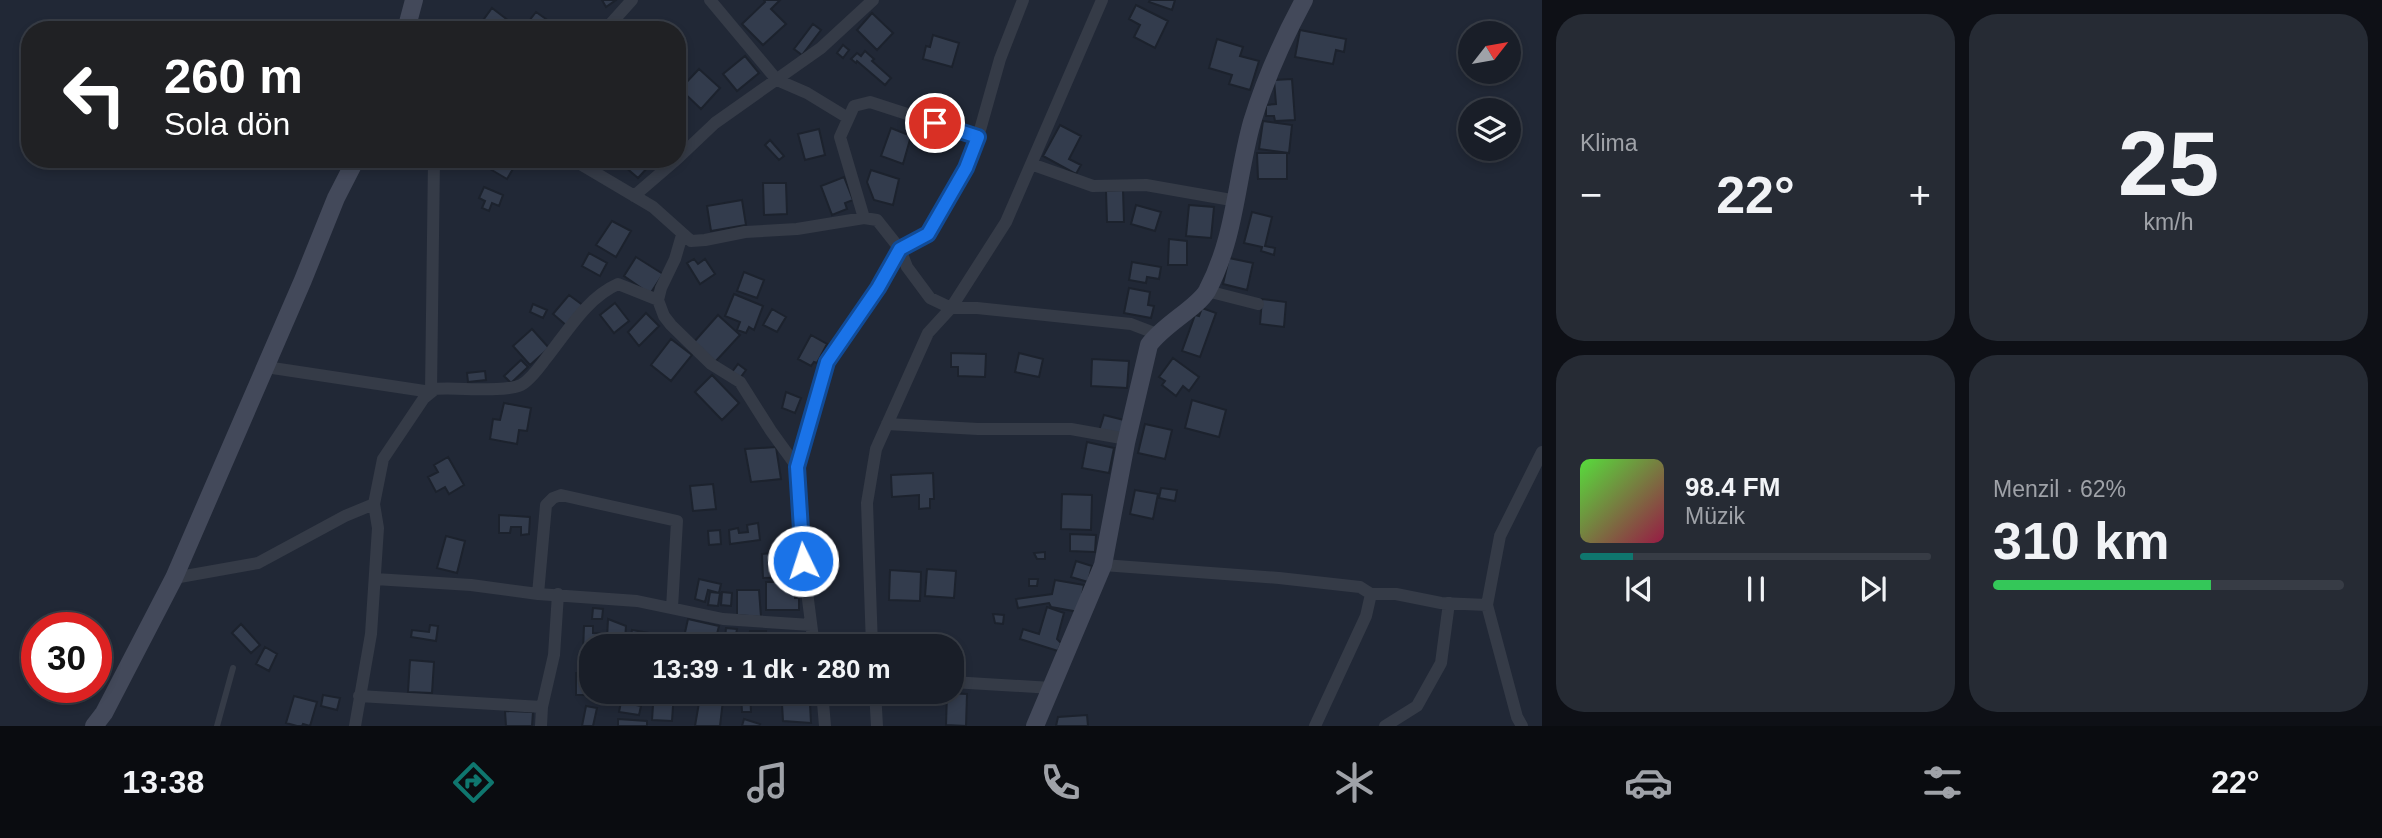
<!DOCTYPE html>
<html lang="tr">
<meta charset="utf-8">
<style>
:root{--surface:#191e28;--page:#262b34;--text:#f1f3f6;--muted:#9fa2a8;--line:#373c45;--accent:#0f766e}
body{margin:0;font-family:Helvetica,sans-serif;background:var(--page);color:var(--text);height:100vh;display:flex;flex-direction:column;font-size:26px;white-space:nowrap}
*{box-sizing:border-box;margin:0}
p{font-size:23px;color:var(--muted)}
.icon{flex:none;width:38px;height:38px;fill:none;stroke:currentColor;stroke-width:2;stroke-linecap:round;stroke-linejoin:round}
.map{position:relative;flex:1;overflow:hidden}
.details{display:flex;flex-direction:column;gap:14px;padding:14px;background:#0e1016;width:840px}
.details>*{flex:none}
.top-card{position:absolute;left:21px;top:21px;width:665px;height:147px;border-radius:28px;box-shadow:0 4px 10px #0003,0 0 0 2px var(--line);background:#202124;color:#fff;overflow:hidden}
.needle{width:46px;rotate:59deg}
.fabs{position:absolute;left:1458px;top:21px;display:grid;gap:14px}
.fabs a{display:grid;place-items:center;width:63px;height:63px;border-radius:50%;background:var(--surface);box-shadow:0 4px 10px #0003,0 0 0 2px var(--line);font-size:35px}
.speed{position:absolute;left:21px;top:612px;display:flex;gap:14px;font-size:35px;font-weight:700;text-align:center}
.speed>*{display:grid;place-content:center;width:91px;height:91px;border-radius:50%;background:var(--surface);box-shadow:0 4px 10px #0003,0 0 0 2px var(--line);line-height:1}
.speed .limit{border:10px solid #d22;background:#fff;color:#111}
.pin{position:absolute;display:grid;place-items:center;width:60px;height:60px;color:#fff;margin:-30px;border:4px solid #fff;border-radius:50%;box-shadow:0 2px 7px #0007}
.me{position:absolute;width:77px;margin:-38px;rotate:356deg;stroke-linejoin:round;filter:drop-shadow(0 0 5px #0008)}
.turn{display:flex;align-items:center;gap:24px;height:147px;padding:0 28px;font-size:32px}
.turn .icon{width:91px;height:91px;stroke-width:2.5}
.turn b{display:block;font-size:49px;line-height:60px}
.big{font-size:52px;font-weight:800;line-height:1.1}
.details .tile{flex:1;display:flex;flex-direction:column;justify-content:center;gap:10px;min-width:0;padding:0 24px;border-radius:28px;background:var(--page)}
.details .dial{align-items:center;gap:0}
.dial b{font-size:91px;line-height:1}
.song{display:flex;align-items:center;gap:21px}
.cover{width:84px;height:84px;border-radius:10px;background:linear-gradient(135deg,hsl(110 70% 55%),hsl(340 70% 35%))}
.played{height:7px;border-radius:4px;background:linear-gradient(90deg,var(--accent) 15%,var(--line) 15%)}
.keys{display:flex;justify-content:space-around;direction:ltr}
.heat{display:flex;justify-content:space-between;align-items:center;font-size:38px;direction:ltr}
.charge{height:10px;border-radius:5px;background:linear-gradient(90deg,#34c759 62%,var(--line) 0)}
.details .tiles{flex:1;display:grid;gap:14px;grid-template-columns:repeat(2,1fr)}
.trip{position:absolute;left:579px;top:634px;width:385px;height:70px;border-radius:28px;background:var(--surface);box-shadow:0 4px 10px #0003,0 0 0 2px var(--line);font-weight:800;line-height:70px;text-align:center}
.menu{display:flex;height:112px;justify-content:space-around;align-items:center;background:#0a0c10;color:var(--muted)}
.menu .icon{width:49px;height:49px}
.menu .current{color:var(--accent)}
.menu b{font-size:32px;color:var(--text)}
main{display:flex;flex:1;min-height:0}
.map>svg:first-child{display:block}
.building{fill:#333c4d;stroke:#1c222d;stroke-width:2}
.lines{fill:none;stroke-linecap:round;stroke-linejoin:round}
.lane{stroke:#353b47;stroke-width:6}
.street{stroke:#353b47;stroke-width:12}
.secondary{stroke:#43495a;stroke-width:18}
.route-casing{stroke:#114b97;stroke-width:18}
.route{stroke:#1a73e8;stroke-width:12}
</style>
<main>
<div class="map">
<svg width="1542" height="726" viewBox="0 0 1542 726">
<rect width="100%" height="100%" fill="#212836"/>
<!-- building -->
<path class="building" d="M602 0H616L606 7Z
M764 0H780L771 9 786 24 763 45 742 24 765 2Z
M1150 0H1175L1172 10 1149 2Z
M1136 5 1168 21 1155 48 1134 37 1140 25 1129 19Z
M492 8 513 24 509 30H476Z
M536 12 553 24 549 30H522Z
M872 13 893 33 877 50 857 30Z
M813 24 821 30 802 55 794 49Z
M1300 30 1346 39 1344 52 1336 50 1333 64 1295 57Z
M933 35 959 43 952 67 923 59 926 46 930 47Z
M1217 39 1243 47 1240 56 1259 61 1250 90 1229 84 1232 75 1209 68Z
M843 45 849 50 843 58 837 53Z
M865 51 874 59 872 61 891 78 885 85 857 61 856 63 851 59 857 53 861 56Z
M745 56 759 73 737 91 723 74Z
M699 69 720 88 701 109 680 89Z
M1292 79 1295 120 1275 121 1274 116H1266V105L1276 104 1274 80Z
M1263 121 1292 125 1289 153 1259 149Z
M677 123 682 128 678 132 685 140 677 146Z
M1060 125 1081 136 1069 159 1081 165 1076 174 1043 156Z
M891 128 911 136 903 164 881 156Z
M819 129 825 155 805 160 798 134Z
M770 140 784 156 779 160 765 145Z
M1257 153H1287V179H1258Z
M489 159H513L517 162 507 179 485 166Z
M616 159H644L650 165 638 178Z
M871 170 899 179 893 205 874 200 867 182Z
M844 177 853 200 845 203 847 209 832 215 821 186Z
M763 183H786L787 214 764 215Z
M484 187 503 195 499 206 492 203 489 211 482 208 485 201 479 198Z
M1123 190 1124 222H1107L1106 191Z
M742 200 746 225 711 231 707 206Z
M1136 205 1161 212 1155 231 1131 224Z
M1189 205 1214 207 1211 238 1186 236Z
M1252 212 1272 217 1265 246 1275 248 1274 255 1261 251 1262 247 1244 243Z
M612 221 631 231 616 257 596 245Z
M1169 239 1187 241V265H1168Z
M589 253 607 263 600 276 582 266Z
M636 257 663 274 650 294 624 276Z
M1229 258 1253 263 1247 290 1223 284Z
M694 259 698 264 705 259 715 274 700 284 687 263Z
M1132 262 1161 267 1159 279 1147 277 1146 283 1129 280Z
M744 272 764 280 757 298 737 291Z
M1129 288 1150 292 1148 305 1154 306 1151 318 1124 313Z
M734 294 763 306 754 330 749 327 746 333 737 330 740 322 725 316Z
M569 295 584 306 567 326 553 314Z
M1262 299 1286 302 1284 327 1260 324Z
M615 303 629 321 614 333 600 315Z
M533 304 547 310 543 318 530 312Z
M1202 308 1216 313 1200 357 1182 351 1195 315 1199 316Z
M772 309 786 317 777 332 763 325Z
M646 313 659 326 639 346 628 332Z
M718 315 740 335 715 362 694 342Z
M532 329 549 348 530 365 513 346Z
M811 335 827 344 817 363 814 362 811 366 798 359Z
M671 339 692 355 671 381 651 365Z
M951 353 986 354 985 377 958 376V367H951Z
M1019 353 1043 359 1039 377 1015 372Z
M1173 358 1199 377 1189 391 1183 386 1176 396 1162 385 1165 381 1159 377Z
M1092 359 1129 361 1127 388 1091 386Z
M521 360 528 367 511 383 504 376Z
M738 364 746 370 740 378 732 372Z
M485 371 486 380 468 382 467 373Z
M712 375 739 403 722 420 695 392Z
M786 392 801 398 795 413 782 408Z
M1192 400 1226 410 1219 437 1185 428Z
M504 403 531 408 527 431 519 430 517 444 490 439 493 419 500 420Z
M1104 415 1124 420 1120 436 1099 431Z
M1145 424 1172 430 1165 459 1138 453Z
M1087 442 1114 448 1109 473 1082 468Z
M776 447 781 479 751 482 745 449Z
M448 457 464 485 449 494 445 487 436 492 428 477 438 472 434 465Z
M933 473 934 499H930V508L919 509V495L892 497 891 475Z
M713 484 716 509 693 511 690 486Z
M1161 488 1177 490 1175 501 1159 498Z
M1135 490 1158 494 1153 519 1130 514Z
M1062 494 1092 495 1091 530 1061 529Z
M499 515 530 517 529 534 521 535V527H511L510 533H499Z
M758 523 760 540 730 544 729 530 738 528 739 533 748 532 747 525Z
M720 530 721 544 709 545 708 531Z
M1070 534 1096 535 1095 552 1070 551Z
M446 536 465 541 457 573 437 568Z
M789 551V566L795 567 796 577 763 578 762 554Z
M1045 552V559H1037L1034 553Z
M1076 561 1092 566 1088 582 1071 577Z
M927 569 956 571 954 598 925 596Z
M890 570 921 572 920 601 889 600Z
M699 579 721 584 719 593 708 590 705 602 695 599Z
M1029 579H1038L1037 586H1029Z
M1055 580 1084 585 1079 612 1051 607 1049 603 1018 608 1016 599 1052 594Z
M766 582H799V592H795V598H799V610H766Z
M737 590H759L761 617 737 615Z
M710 592 720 593 718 606 708 605Z
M722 592 732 593 731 606 721 605Z
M1047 607 1064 613 1057 639 1061 643 1058 651 1020 639 1023 629 1039 634Z
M593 608 603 609 602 619H592Z
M993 614 1004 615 1003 624 995 623Z
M608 619 626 626 625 640 607 639Z
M688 619 719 626 714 646H682Z
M241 624 260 645 251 653 232 633Z
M430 625 438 626 436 641 411 637 412 630 429 632Z
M584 626H593V633L607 634V646H592V652L583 651Z
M726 628 737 629 735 640 725 639Z
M632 630 661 635 659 646H629Z
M750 631H766L765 646H749Z
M265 647 277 654 269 671 256 664Z
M410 660 434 662 432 693 408 692Z
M576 673H592V691H604V695H576Z
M654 691H674L672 721 652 720Z
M781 691H815L816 701 781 703Z
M750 692 751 712H742L741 693Z
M947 693 967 694 966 726 946 725Z
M323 695 340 698 337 710 321 706Z
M294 696 317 702 310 726 303 724 302 726H297L286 723Z
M700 697 723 700 720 726H695Z
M621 702 641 706 639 715 619 712Z
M782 704H810L811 723 783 721Z
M586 706 597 708 593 726H582Z
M505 711 533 712 532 726H506Z
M1087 715 1088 726H1056L1058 717Z
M618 719 647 721V726H618Z
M744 719 760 724 759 726H742Z"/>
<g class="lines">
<!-- lane -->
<path class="lane" d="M217 726 233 668"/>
<!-- street -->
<path class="street" d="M710 0 777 80 807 93 848 118
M605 30 632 0
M572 159 653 207 691 241 705 240 745 232 797 229 864 218 877 220 900 249 907 267 930 298 951 308H977L1131 324 1157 334
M677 159 715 123 821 48 873 0
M1031 164 1093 186 1146 185 1237 201
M634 196 677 159
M864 218 840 137 854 106 870 102 978 137
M682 235 675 259 661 288 658 300 664 316 671 325 711 364 740 382 771 431 797 467
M1207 291 1258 304
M266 367 431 392 434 159
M887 424 978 429H1071L1127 439
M1103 565 1279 578 1360 587 1371 594 1366 616 1315 726
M174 578 258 563 345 516 374 504
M375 579 471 585 538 594 637 601 723 619 811 625
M538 594 546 505 553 498 561 495 677 521 672 608
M1371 594H1396L1441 603 1487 605
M814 646 803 561 797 467 827 362 879 288 900 249 928 234 966 168 978 137 1000 59 1023 0
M872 646 867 503 876 449 928 333 951 308 1006 222 1102 0
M952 682 1052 688
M822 691 825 726
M875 691 877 726
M359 696 542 707
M355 726 371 634 378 528 374 504 383 459 424 398 435 389C457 387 503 393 521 385 530 380 538 369 544 361 566 334 586 298 618 284L658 300
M541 726 542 707 554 655 558 594
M1385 726 1417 706 1441 663 1449 603
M1522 726 1517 717 1487 605 1500 536 1542 452"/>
<!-- secondary -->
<path class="secondary" d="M406 30 414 0
M94 726 104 713 174 578 303 280 336 198 356 159
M1035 726 1103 565 1126 443 1149 345C1163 325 1197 308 1207 291 1236 236 1236 179 1252 122 1265 79 1283 39 1304 0"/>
</g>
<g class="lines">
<!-- route casing -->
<g class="route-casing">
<path id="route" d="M803 561 797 467 827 362 878 288 900 249 928 234 966 168 978 137 935 123"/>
</g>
<!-- route -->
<use href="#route" class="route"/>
</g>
</svg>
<div class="fabs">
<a><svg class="needle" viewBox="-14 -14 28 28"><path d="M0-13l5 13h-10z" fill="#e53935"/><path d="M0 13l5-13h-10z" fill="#9fa2a8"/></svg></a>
<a><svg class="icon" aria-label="layers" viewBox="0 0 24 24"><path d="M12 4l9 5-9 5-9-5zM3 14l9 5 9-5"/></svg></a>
</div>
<div class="speed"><div class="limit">30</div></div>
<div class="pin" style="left:935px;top:123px;background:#d93025"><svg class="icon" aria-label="arrive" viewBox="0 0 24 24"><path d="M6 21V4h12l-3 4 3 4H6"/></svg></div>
<svg class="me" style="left:803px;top:561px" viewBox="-20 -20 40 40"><circle r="17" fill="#1a73e8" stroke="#fff" stroke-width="3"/><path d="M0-11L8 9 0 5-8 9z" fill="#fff"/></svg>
<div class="trip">13:39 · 1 dk · 280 m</div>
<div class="top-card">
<div class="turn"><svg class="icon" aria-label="left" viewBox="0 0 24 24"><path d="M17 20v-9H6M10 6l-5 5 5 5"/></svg><div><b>260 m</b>Sola dön</div></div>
</div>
</div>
<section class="details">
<div class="tiles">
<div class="tile"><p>Klima</p>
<div class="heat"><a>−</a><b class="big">22°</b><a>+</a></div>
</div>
<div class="tile dial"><b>25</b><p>km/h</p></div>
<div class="tile">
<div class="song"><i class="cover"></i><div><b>98.4 FM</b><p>Müzik</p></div></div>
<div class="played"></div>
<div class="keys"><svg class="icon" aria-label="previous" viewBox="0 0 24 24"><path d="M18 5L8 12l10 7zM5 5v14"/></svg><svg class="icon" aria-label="pause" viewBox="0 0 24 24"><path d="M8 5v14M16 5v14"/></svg><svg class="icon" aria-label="next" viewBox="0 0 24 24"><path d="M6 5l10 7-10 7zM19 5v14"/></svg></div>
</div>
<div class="tile"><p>Menzil · 62%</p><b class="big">310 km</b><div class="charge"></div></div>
</div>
</section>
</main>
<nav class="menu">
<b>13:38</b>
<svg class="icon current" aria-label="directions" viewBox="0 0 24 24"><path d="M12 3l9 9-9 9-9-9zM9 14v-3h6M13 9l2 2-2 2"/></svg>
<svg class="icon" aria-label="music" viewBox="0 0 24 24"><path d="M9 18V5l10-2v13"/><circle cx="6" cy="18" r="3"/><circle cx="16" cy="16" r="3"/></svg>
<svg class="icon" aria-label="phone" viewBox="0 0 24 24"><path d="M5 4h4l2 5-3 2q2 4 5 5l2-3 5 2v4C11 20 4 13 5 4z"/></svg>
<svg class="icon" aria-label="climate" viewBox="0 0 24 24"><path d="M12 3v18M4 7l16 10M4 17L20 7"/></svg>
<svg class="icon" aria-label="car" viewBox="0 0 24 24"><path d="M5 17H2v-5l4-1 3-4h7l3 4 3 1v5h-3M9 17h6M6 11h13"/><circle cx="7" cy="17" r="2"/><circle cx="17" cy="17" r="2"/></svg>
<svg class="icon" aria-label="filters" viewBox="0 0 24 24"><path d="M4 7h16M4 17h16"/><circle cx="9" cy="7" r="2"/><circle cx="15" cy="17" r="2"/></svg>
<b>22°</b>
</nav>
